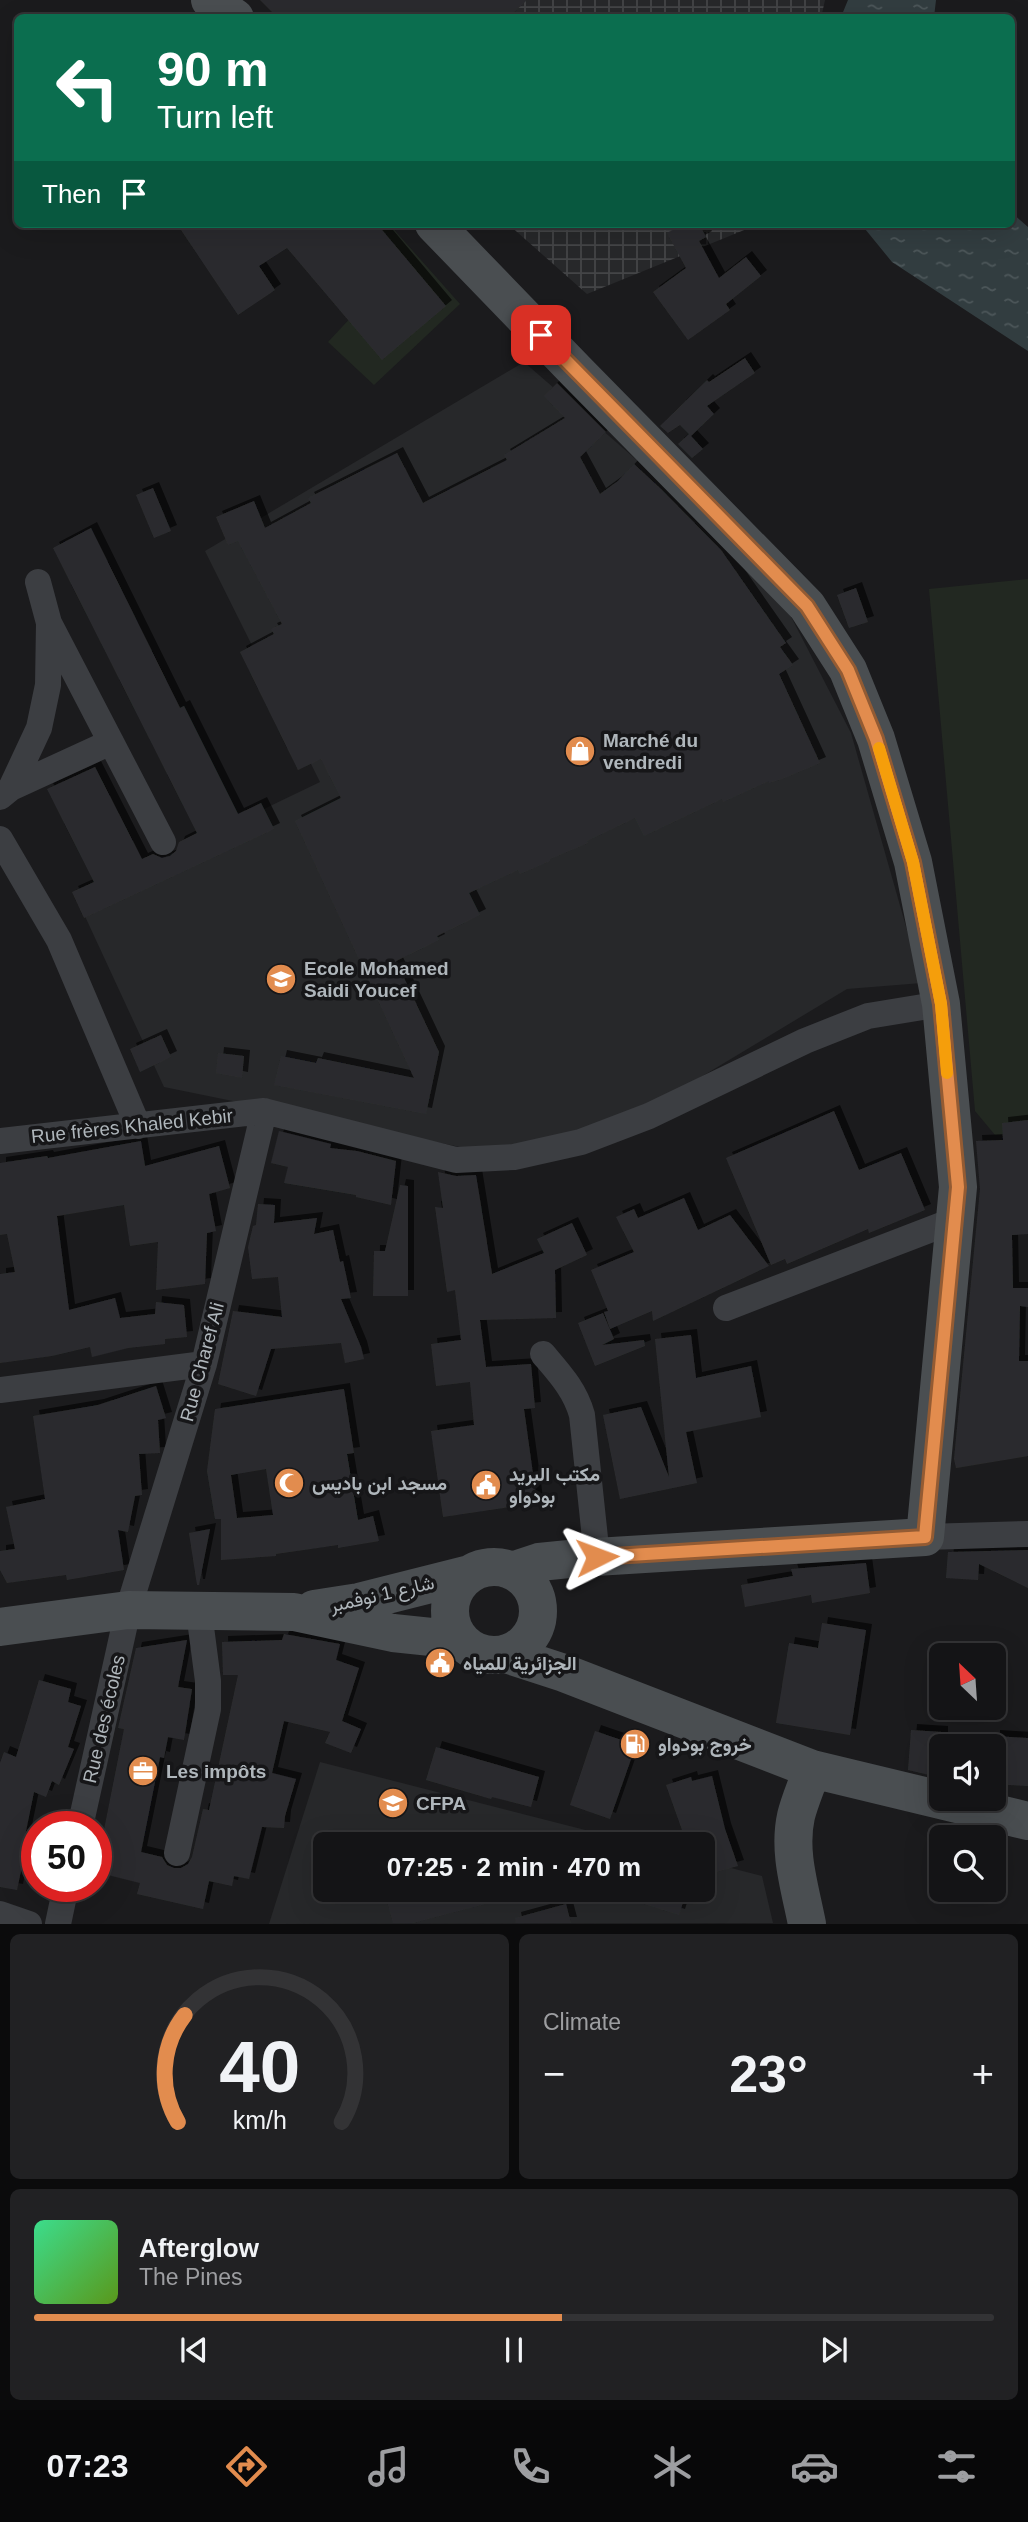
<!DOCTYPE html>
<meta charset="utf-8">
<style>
:root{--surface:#141416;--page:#212123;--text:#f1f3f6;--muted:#9d9ea1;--line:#333335;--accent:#e28c4e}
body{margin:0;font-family:Helvetica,Vazirmatn,sans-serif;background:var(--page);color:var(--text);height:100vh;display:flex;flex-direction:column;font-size:26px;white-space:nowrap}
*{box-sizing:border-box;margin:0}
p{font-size:23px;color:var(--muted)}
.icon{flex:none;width:38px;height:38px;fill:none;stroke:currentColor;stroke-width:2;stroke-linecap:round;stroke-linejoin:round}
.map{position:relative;height:1924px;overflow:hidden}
.side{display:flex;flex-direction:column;gap:10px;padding:10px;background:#0b0b0c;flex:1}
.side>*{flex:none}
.banner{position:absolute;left:14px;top:14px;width:1001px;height:214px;border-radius:10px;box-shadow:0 7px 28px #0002,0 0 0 2px var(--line);background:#0b6e4f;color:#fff;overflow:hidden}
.needle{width:46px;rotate:335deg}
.tools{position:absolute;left:929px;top:1643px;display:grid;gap:14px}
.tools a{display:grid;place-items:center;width:77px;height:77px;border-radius:10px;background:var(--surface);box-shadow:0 7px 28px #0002,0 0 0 2px var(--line);font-size:35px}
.speed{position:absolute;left:21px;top:1811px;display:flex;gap:14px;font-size:35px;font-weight:700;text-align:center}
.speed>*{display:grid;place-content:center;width:91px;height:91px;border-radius:50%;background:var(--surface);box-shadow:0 7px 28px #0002,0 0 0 2px var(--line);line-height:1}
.speed .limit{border:10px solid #d22;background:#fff;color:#111}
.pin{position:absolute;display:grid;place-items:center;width:60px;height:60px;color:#fff;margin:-30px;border-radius:14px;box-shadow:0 4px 10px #0006}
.me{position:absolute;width:77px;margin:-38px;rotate:87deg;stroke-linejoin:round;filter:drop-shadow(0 0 5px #0008)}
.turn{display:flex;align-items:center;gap:24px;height:147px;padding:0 28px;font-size:32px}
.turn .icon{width:91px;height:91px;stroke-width:2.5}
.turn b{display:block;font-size:49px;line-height:60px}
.then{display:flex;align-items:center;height:66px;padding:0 28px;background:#0003;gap:14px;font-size:26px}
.big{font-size:52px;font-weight:700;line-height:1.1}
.side .tile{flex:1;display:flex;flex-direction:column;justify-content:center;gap:10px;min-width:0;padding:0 24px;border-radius:10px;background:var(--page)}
.side .dial{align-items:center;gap:0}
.dial svg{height:182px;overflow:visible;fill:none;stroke:var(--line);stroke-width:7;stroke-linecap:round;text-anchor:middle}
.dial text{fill:var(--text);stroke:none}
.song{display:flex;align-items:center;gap:21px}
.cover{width:84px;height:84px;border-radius:10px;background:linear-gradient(135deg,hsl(150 70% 55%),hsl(90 70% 35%))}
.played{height:7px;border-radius:4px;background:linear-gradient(90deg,var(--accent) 55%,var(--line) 55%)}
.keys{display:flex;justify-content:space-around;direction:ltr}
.heat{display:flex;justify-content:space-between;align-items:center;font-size:38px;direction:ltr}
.side .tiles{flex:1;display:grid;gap:10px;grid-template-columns:1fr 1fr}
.tile:last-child{grid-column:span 2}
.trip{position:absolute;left:313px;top:1832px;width:402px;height:70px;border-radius:10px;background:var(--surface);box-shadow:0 7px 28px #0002,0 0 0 2px var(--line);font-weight:700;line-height:70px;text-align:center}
.tab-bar{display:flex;height:112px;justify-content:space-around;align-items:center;background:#080809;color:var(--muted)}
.tab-bar .icon{width:49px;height:49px}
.tab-bar .selected{color:var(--accent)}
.tab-bar b{font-size:32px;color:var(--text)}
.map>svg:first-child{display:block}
.built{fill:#27282a}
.industrial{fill:url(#industrial-grid)}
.garden{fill:#222821}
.water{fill:url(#water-ripples)}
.building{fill:#2b2c2e;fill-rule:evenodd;filter:url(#shadow)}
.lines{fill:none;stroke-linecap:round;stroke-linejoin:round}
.street{stroke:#3c3e42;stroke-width:26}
.secondary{stroke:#4a4e51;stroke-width:38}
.route-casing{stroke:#935b33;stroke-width:18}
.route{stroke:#e28c4e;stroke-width:12}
.slow{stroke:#f59e0b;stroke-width:12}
.labels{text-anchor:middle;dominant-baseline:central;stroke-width:7;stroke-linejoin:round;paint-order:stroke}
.poi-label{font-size:19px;font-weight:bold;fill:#afb6bb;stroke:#161618;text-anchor:start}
.street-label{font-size:19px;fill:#afb6bb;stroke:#161618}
</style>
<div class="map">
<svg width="1028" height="1924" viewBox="0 0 1028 1924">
<defs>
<pattern id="industrial-grid" width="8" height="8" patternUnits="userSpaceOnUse" patternTransform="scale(1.75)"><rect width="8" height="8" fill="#27282a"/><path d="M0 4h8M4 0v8" fill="none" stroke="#444547"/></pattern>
<pattern id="water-ripples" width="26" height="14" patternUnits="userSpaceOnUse" patternTransform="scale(1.75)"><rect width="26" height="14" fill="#323d40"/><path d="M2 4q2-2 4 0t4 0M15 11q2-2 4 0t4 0" fill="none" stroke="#4d575a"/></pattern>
<filter id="shadow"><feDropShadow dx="6" dy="-6" stdDeviation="0" flood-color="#0009"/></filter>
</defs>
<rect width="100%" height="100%" fill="#1b1b1d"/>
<!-- built -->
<path class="built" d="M524 362 770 576 851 733 922 983 847 989 651 1107 584 1131 480 1151 164 1087 77 899 320 782 205 551Z
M320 1762 640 1844H326V1890H704V1861L762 1876 773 1923 269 1924Z"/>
<!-- industrial -->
<path class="industrial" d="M276 0H825L821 18H293Z
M508 224H759L587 294Z"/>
<!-- garden -->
<path class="garden" d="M273 224H389L460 304 374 385 328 342 371 296Z
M1028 579V1133L995 1135 975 1111 929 589Z"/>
<!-- water -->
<path class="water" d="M848 0H936L934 17H841Z
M1012 213 1028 227V351L892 262 861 224H1012Z"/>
<!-- building -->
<path class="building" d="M260 0H527L508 18H278Z
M177 224H377L446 306 382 360 287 248 259 266 275 290 238 315Z
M683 224H699L706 237 699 241 719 278 746 257 761 276 726 304 730 310 688 340 653 292 686 268 667 233Z
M745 358 755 373 707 406 714 414 691 436 703 449 692 458 678 444 689 434 680 425 668 433 660 426 707 380 709 382Z
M557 383 606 432 580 457 600 494 618 481 634 464 662 490 721 550 786 643 780 647 793 665 779 674 820 763 782 779 769 783V781L723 802 722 799 644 836 635 818 587 841 588 843 550 859V861L520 874 518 870 469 893 480 915 437 936 439 940 396 961 439 1052 426 1114 274 1085 281 1056 316 1063 318 1058 414 1078 295 821 341 798 321 759 298 770 240 652 274 634 271 629 282 624 238 541 228 545 216 517 254 501 265 528 311 503 308 498 397 453 423 503 507 460 504 455 565 418 544 396Z
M153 488 171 531 154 538 136 495Z
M91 528 180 708 184 706 238 814 261 803 274 829 84 918 72 892 94 882 47 789 95 767 142 859 153 854 162 858 170 856 176 851 179 842 197 833 53 548Z
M856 588 868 622 849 628 837 595Z
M161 1035 171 1057 140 1072 130 1049Z
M218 1053 244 1056 242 1078 216 1073Z
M834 1111 859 1170 901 1153 925 1210 869 1233 868 1229 787 1264 785 1259 771 1265 726 1158Z
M1028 1120V1234L1012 1235 1013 1288H1028V1307L1020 1306 1019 1361H1028V1456L956 1468 954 1459 980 1189 976 1141 1003 1140 1002 1123Z
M279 1131 331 1144 330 1148 357 1151 396 1161 391 1205 356 1197V1195L284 1183 288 1167 271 1163Z
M141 1141 145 1166 219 1146 230 1188 209 1194 216 1231 207 1233 205 1284 156 1290 158 1242 130 1246 124 1205 57 1216 69 1310 115 1298 120 1318 155 1314 156 1302 184 1305 187 1337 165 1339V1344L128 1348 92 1357 90 1347 52 1356 0 1363V1274L15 1272 7 1234 0 1235V1163L47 1156 48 1158Z
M438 1172 456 1176 476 1175 492 1274 544 1253 537 1239 572 1223 587 1255 555 1270 556 1318 480 1320 486 1367 531 1364 535 1408 524 1409 537 1503 443 1517 431 1431 474 1425 470 1382 436 1386 431 1344 461 1340 455 1290 447 1292 435 1207 443 1208Z
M400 1185 408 1186V1296H373L374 1251H385Z
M684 1198 698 1230 730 1215 769 1266 653 1321 652 1311 610 1329 604 1312 608 1311 591 1270 634 1252 616 1217 634 1209 638 1218Z
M258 1204 275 1205 274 1223 317 1218 314 1234 333 1230 340 1262 343 1261 351 1298 341 1299 361 1347 364 1359 345 1363 341 1343 271 1349 256 1396 218 1384 233 1311 282 1317 278 1277 252 1279 248 1247 253 1226 256 1225Z
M603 1313 614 1339 602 1345 644 1340 645 1346 595 1366 578 1323Z
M691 1335 696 1378 751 1366 761 1417 686 1432 697 1483 620 1499 603 1415 641 1407 669 1477 655 1339Z
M156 1386 166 1418 158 1420 160 1453 139 1454 142 1495 135 1496 128 1532 118 1530 124 1570 67 1580 66 1575 7 1583 0 1570V1551L15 1549 6 1507 45 1499 33 1416 98 1405Z
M344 1389 354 1453 347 1454 358 1520 373 1516 379 1541 338 1548V1545L276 1554V1556L221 1560V1519H215L207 1471 215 1409ZM266 1469 273 1515 237 1518 231 1475Z
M210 1529 199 1585H197L189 1533Z
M1028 1550V1588L979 1564 978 1580 946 1578 948 1552Z
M866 1563 870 1593 812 1603 811 1595 745 1607 741 1585 793 1576 791 1569Z
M822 1623 866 1630 850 1735 776 1723 789 1643 818 1648Z
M284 1634 340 1644 336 1660 359 1668 342 1721 361 1729 351 1753 325 1743 330 1732 284 1721 272 1773 296 1779 285 1816 284 1828 262 1827 249 1879 234 1876 232 1886 209 1881 203 1909 137 1894 140 1883 96 1872V1833L103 1835 124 1729 118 1728 136 1648 187 1640 178 1687 192 1689 184 1740 168 1737 164 1758 160 1757 141 1852 162 1857 167 1865 174 1868H181L188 1864 192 1857 203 1809 209 1810 238 1675H223L222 1642 282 1640Z
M39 1680 71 1689 68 1702 81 1706 68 1747 74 1749 59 1785 52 1781 46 1797 34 1792 20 1860 23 1861 17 1890 0 1887V1763L4 1752 16 1757Z
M911 1730 942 1732V1778L908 1770Z
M595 1731 636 1745 610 1819 570 1805Z
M994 1736 1028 1738V1786L994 1784Z
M436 1747 539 1777 531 1807 492 1797 491 1799 426 1780Z
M712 1776 725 1829 738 1866 716 1872 704 1834 701 1844H687L666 1785 691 1777 692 1781Z
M384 1890H515L516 1896 413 1923H393Z
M614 1890H687L679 1915 613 1894Z
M566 1904 571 1923H516L515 1918Z"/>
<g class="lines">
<!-- street -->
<path class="street" d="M49 623 163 842
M11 788 111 742
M0 797 11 788 39 728 48 685 49 623 38 582
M0 839 59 940 138 1126
M0 1141 264 1111 456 1160 514 1157 581 1142 649 1116 805 1041 868 1016 941 1004
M726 1308 955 1220
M543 1354C560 1374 575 1390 582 1415L597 1557
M0 1390 204 1364
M925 1537 1028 1534
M80 1827 128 1610 204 1364 264 1111
M177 1853 208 1709V1681L199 1612
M0 1914 29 1924
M58 1924 66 1886"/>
<!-- secondary -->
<path class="secondary" d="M210 0 235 18
M434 224 577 372 807 606 848 670 876 739 913 862 941 1004 958 1187 925 1537 579 1558 539 1562 512 1571
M450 1611a44 44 0 1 1 88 0a44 44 0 1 1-88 0Z
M314 1609 359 1602 470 1574
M0 1627 128 1610 294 1612 393 1633 460 1640
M506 1654 564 1673 812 1769 1028 1821
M807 1924C800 1888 788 1852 796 1816 800 1800 807 1785 812 1769"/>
</g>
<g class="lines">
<!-- route casing -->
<g class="route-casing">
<path id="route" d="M541 335 807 606 848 670 876 739 913 862 941 1004 958 1187 925 1537 597 1557"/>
</g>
<!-- route -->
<use href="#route" class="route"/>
<!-- slow -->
<path class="slow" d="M879 748 913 862 941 1004 947 1073"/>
</g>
<!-- icons -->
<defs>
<g id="shop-disc" transform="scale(1.575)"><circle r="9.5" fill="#e28c4e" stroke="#161618"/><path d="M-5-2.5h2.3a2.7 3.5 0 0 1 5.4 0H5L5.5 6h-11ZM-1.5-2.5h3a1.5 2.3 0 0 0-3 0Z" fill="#fff"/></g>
<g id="school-disc" transform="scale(1.575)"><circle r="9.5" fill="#e28c4e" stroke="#161618"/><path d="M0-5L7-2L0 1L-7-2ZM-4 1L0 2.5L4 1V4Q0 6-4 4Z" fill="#fff"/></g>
<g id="mosque-disc" transform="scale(1.575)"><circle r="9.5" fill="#e28c4e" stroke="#161618"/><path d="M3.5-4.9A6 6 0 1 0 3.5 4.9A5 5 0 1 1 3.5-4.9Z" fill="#fff"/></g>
<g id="civic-disc" transform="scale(1.575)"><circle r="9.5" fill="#e28c4e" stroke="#161618"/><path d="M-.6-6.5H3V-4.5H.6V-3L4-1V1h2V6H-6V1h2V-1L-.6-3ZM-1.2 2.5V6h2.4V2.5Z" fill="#fff"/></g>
<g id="fuel-disc" transform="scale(1.575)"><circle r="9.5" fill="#e28c4e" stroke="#161618"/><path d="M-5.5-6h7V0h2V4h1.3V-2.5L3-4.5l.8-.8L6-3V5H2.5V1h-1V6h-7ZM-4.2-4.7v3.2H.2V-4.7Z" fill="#fff"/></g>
<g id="office-disc" transform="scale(1.575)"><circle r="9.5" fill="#e28c4e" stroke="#161618"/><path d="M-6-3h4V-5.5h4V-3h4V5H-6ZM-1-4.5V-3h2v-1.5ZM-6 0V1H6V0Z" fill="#fff"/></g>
<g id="university-disc" transform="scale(1.575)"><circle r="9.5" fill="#e28c4e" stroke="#161618"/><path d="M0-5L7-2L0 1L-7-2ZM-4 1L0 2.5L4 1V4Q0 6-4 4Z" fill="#fff"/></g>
</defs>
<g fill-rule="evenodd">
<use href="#shop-disc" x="580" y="751"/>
<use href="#school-disc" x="281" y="979"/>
<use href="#mosque-disc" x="289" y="1483"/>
<use href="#civic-disc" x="486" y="1485"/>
<use href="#civic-disc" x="440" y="1663"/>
<use href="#fuel-disc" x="635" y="1744"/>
<use href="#office-disc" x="143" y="1771"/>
<use href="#university-disc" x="393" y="1803"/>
</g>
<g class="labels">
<!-- poi labels -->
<g class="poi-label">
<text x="603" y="740">Marché du<tspan x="603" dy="22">vendredi</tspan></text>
<text x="304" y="968">Ecole Mohamed<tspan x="304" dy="22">Saidi Youcef</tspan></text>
<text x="509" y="1474">مكتب البريد<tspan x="509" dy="22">بودواو</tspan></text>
<text x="312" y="1483">مسجد ابن باديس</text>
<text x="463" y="1663">الجزائرية للمياه</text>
<text x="658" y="1744">خروج بودواو</text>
<text x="166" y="1771">Les impôts</text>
<text x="416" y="1803">CFPA</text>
</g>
<!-- street labels -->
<g class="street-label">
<text transform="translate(132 1126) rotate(-6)">Rue frères Khaled Kebir</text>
<text transform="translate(202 1362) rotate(-75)">Rue Charef Ali</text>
<text transform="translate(382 1594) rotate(-13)">شارع 1 نوفمبر</text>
<text transform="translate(104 1719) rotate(-77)">Rue des écoles</text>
</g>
</g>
</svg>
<div class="tools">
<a><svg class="needle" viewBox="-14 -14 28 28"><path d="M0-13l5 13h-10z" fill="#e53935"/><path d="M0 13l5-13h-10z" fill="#9d9ea1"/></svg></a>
<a><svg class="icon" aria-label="sound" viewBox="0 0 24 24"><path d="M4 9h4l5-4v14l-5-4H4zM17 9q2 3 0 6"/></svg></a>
<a><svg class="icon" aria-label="search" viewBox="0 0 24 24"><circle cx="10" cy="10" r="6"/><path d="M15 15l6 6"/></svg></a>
</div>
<div class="speed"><div class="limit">50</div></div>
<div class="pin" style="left:541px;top:335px;background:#d93025"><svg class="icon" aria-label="arrive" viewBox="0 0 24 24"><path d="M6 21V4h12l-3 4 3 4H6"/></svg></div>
<svg class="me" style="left:597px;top:1557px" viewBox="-20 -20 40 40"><path d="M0-17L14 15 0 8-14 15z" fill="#e28c4e" stroke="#fff" stroke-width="4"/></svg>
<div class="trip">07:25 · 2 min · 470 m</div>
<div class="banner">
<div class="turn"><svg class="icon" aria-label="left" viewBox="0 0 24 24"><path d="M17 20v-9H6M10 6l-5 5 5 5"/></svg><div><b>90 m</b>Turn left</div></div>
<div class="then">Then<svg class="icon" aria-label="arrive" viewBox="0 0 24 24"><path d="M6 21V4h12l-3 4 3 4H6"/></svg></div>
</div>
</div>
<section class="side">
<div class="tiles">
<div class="tile dial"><svg viewBox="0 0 100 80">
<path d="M14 69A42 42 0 1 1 86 69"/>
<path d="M14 69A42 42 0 0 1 17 22" stroke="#e28c4e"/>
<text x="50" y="56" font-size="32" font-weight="700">40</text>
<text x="50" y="72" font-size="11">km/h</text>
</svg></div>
<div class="tile"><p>Climate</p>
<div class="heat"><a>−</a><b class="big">23°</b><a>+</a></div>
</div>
<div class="tile">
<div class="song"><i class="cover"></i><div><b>Afterglow</b><p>The Pines</p></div></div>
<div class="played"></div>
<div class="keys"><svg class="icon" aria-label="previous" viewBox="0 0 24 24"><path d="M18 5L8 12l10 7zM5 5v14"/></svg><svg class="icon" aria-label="pause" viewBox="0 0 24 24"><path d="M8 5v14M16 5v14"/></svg><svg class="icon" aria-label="next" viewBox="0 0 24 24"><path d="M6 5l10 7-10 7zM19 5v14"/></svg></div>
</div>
</div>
</section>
<nav class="tab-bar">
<b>07:23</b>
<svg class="icon selected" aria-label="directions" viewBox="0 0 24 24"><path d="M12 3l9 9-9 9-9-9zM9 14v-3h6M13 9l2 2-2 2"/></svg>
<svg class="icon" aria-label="music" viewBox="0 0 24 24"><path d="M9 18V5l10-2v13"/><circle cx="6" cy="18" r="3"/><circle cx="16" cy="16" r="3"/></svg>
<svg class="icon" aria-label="phone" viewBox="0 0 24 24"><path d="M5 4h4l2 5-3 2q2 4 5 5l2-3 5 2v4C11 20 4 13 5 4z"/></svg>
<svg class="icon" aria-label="climate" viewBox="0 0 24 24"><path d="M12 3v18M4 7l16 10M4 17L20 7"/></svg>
<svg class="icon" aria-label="car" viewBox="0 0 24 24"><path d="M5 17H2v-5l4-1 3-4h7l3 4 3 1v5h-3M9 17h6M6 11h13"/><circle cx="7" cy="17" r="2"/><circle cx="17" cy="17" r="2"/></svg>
<svg class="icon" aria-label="filters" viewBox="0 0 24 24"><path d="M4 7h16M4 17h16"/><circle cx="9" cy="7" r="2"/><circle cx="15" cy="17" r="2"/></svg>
</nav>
